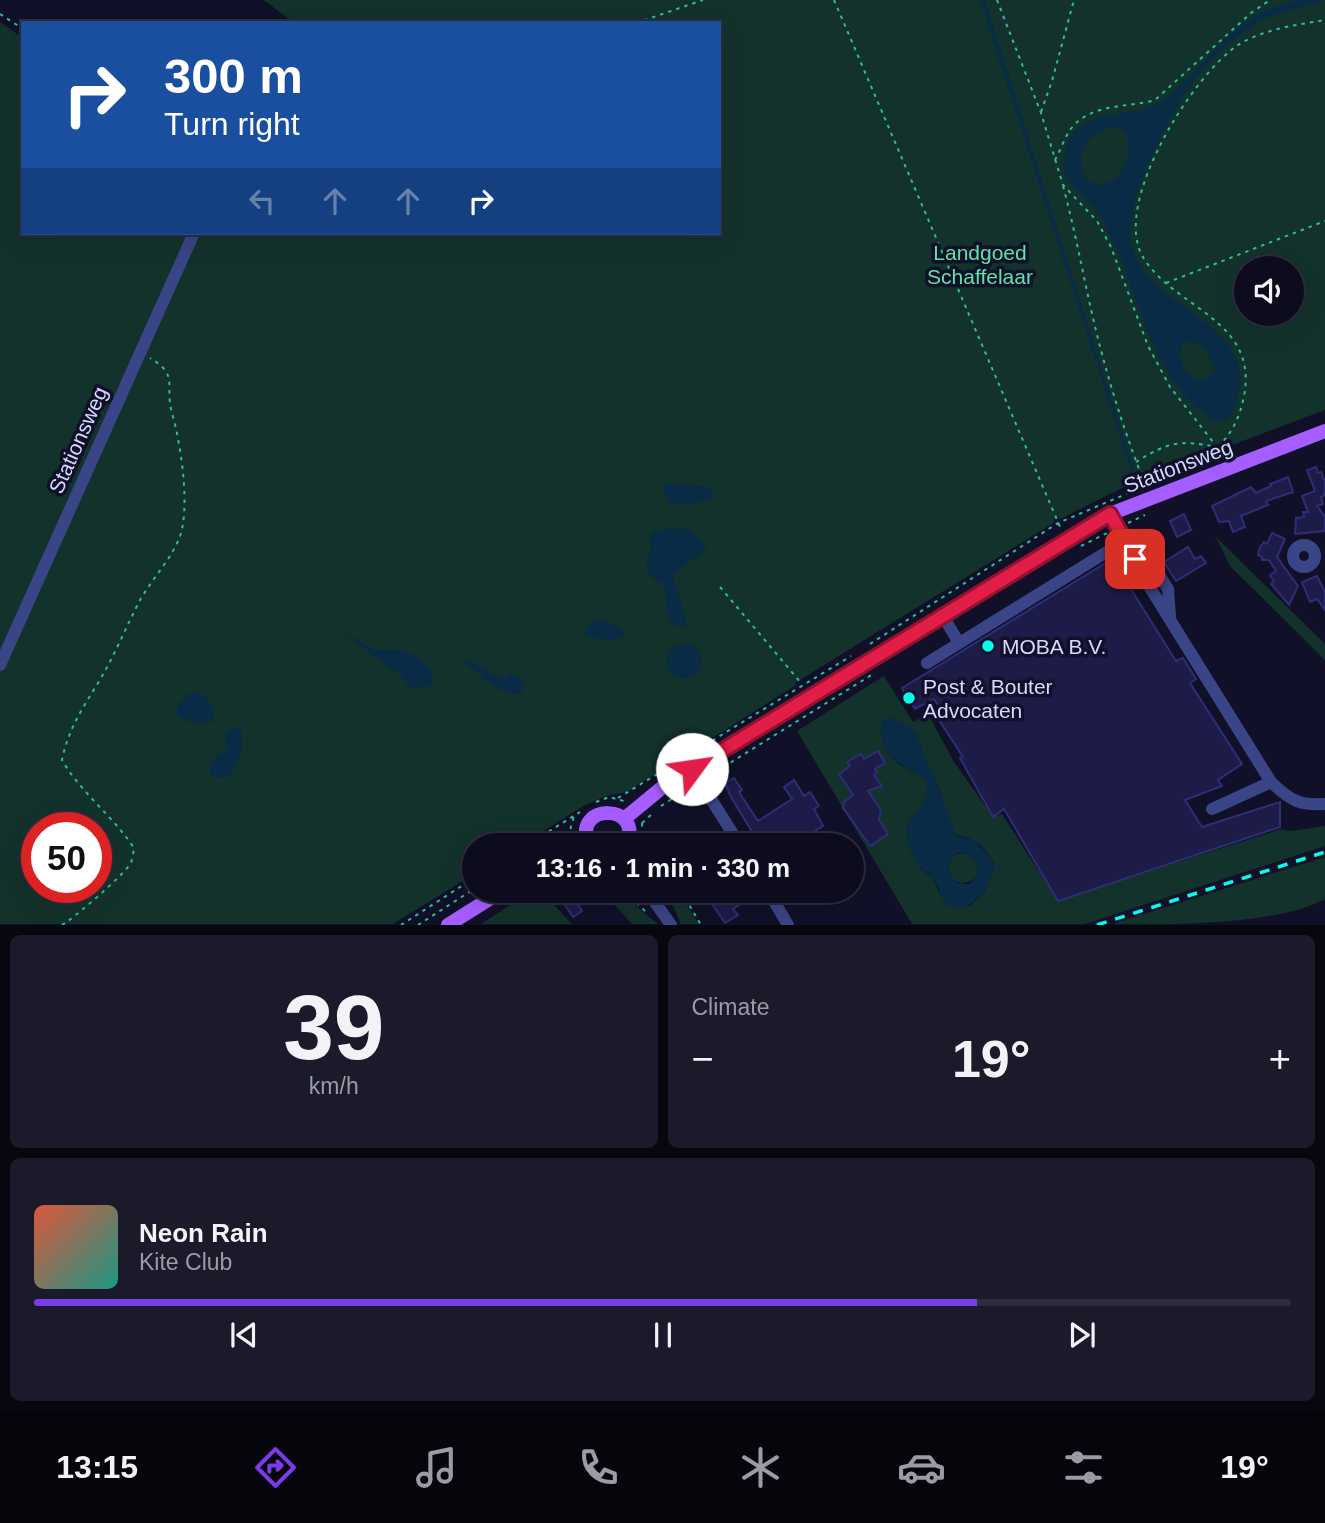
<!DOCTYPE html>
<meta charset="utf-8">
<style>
:root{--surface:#0c0c1e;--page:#1a1a2b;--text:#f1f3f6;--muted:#9a9ba4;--line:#2c2c3c;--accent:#7c3aed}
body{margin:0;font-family:Arial,sans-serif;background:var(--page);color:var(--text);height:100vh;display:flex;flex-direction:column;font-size:26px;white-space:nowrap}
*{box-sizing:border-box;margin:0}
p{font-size:23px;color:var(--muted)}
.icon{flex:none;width:38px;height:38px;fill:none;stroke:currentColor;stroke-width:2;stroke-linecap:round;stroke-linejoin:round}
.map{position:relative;height:925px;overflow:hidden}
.details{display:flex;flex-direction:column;gap:10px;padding:10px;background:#070710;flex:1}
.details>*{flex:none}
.hud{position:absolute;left:21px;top:21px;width:700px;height:214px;border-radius:0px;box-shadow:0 7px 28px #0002,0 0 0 2px var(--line);background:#1a4fa0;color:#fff;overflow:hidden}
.controls{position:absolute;left:1234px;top:256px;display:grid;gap:14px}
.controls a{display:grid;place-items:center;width:70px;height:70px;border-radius:50%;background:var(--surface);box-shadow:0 7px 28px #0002,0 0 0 2px var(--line);font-size:35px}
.speed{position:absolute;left:21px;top:812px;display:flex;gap:14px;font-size:35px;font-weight:700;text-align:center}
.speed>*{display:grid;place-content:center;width:91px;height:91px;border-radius:50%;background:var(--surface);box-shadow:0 7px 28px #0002,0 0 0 2px var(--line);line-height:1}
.speed .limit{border:10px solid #d22;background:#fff;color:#111}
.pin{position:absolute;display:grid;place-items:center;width:60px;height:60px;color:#fff;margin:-30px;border-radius:14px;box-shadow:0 4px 10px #0006}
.me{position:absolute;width:77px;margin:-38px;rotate:59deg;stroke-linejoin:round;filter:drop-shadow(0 0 5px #0008)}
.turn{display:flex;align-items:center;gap:24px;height:147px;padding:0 28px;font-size:32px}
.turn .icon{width:91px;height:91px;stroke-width:2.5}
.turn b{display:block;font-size:49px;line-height:60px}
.lanes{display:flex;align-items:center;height:66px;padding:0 28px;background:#0003;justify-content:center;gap:35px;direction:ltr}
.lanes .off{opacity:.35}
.big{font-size:52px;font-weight:600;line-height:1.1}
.details .card{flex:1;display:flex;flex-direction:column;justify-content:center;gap:10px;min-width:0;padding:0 24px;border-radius:10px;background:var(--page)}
.details .dial{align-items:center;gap:0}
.dial b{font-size:91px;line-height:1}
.song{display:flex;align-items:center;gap:21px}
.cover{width:84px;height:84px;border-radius:10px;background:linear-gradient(135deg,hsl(10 70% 55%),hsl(170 70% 35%))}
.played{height:7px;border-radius:4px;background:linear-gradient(90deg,var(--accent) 75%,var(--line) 75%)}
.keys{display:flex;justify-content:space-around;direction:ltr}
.heat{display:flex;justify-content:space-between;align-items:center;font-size:38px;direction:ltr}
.details .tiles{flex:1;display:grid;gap:10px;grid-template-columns:1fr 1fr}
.card:last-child{grid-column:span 2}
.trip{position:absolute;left:462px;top:833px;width:402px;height:70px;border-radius:35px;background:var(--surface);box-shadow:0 7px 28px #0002,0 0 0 2px var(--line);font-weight:600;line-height:70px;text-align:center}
.tab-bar{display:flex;height:112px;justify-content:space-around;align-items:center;background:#05050c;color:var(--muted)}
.tab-bar .icon{width:49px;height:49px}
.tab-bar .on{color:var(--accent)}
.tab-bar b{font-size:32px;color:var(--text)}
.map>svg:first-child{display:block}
.green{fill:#13322b;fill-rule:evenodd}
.water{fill:#0a2b46;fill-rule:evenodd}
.building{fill:#1d1c49;stroke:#2f2d75;stroke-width:2}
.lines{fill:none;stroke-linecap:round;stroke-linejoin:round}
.path{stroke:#2fbb99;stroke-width:2;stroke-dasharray:3.5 5;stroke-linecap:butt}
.minor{stroke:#3a4587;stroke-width:12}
.major{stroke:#a65dff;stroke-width:14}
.rail{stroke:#02ffec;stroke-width:3.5;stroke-dasharray:10 9;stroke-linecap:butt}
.route-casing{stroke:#92132f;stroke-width:18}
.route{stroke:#e11d48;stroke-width:12}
.poi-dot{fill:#02ffec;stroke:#101028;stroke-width:2.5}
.labels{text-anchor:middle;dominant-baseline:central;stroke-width:7;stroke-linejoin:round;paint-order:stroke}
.park-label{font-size:21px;fill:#61e1aa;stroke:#101028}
.street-label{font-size:21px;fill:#d6d9ff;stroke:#101028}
.poi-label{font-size:21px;fill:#d6d9ff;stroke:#101028;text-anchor:start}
</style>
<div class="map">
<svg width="1325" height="925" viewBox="0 0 1325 925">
<rect width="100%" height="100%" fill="#101028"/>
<!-- green -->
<path class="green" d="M264 0H1325V410L1136 481 1060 519 1058 517 1054 519 1055 522 795 683 796 685 627 792 609 795 585 805 521 845H474V874L393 924H0V22L23 38V233H719V23H294ZM1246 268H1292V313H1246ZM37 828H96V887H37Z
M1215 536 1325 644V660L1230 566Z
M884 676 913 722 928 714 954 762 993 817 1002 814 1058 901 1281 829 1290 831 1325 826V846L1085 924H912L797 731ZM911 728 938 787 953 830 958 836C975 837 990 851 995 867L983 895 969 906 939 892 933 878 921 869 909 821C920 808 931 797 926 779 898 764 889 763 881 731Z
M948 868a15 15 0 1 1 30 0a15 15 0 1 1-30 0Z
M1325 857V899C1277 925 1171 925 1112 924Z
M532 891H541L572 924H481Z
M602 891H622L632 903 658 924H632Z
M666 891H678L699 924H681Z"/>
<!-- water -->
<path class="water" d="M980 0H985L1136 477 1134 481Z
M1298 0H1324C1303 6 1276 12 1257 23 1236 36 1212 58 1196 78 1171 111 1121 205 1132 246 1147 305 1238 317 1241 379 1241 386 1238 394 1236 402 1234 408 1232 419 1224 420 1214 422 1204 414 1198 409 1144 360 1141 292 1108 232 1104 225 1101 217 1096 211 1084 194 1060 183 1064 158 1072 104 1123 122 1158 103 1179 91 1196 68 1214 51 1228 36 1246 19 1265 11 1275 6 1287 3 1298 0ZM1111 127 1122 129C1126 136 1129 142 1129 150 1129 164 1112 191 1094 184 1075 176 1079 149 1092 137 1097 133 1105 130 1111 127ZM1190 341C1205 346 1211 356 1215 370 1200 398 1171 363 1183 343Z
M667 483 709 487 714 497C698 503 684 508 668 503L664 488Z
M665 529H688L707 546C699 558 684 565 673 575L688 628 676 626 669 620C666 609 669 597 663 586 660 581 653 579 650 575 644 568 647 554 652 548L649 540 651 534Z
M599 620C610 622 619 625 625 635 613 644 599 639 585 636V630L591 621Z
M340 630 376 650H403L419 658 431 669 433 685 412 690 402 677Z
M667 661a17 17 0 1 1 34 0a17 17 0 1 1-34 0Z
M466 659C479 665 491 675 504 679L510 673 523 680 524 687 520 694C498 696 478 673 463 660Z
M190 693 203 694 214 710 212 722C198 724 188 724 177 715V707Z
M890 717 911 728 918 738 957 836 974 840 989 855 995 867 983 895 962 910C937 905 945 897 934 880 931 875 926 873 922 869 911 858 907 843 906 828 914 810 932 802 925 779 901 765 877 755 882 722ZM960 852 969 854 978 866 977 874 969 884 958 883C946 872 944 860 960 852Z
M234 726 241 729C247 746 235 792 210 774 210 759 215 756 228 749L225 736Z"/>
<!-- building -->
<path class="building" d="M1316 467 1318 473 1321 472 1325 482V495L1321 497 1323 504 1317 506 1325 517V531L1295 534 1296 518 1304 517 1303 512H1308L1302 496 1315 491 1307 470Z
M1288 477 1293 492 1266 501 1268 505 1241 516 1245 527 1233 532 1229 521 1219 522 1212 506 1251 487 1256 493 1271 486 1270 484Z
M1184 514 1191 530 1177 537 1170 521Z
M1272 533 1285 539 1277 557 1298 586 1289 605 1271 584 1274 581 1270 575 1276 571 1269 560H1262V557L1258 555 1260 547 1264 542 1267 544Z
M1188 547 1195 559 1201 556 1206 563 1176 581 1164 562Z
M1112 559 1176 661 1183 658 1196 679 1190 683 1242 764 1218 780 1222 786 1185 800 1202 827 1280 802V827L1058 901 1004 809 993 817 960 758 963 757 937 717 943 713 934 699 915 709 902 688Z
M1317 576 1325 592V610L1317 599 1310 602 1302 582Z
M878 751 885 763 875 769 877 772 874 775 882 786 868 791 881 810 879 820 888 834 870 846 843 808 844 802 853 795 839 774 850 766 847 762 861 754 864 759Z
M734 778 742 790 739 792 758 821 792 799 784 787 794 780 804 796 810 792 819 806 814 809 823 826 793 845H760L731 797 725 783Z
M556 891H581L573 896 582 911 573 917 563 902 561 904 556 897 559 895Z
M718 891H730L739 905 733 909 738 915 725 923 713 905 723 899Z"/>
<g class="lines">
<!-- path -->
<path class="path" d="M834 0 1061 529
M997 0 1041 113 1063 185 1097 221 1111 247 1148 346 1170 387 1217 447C1179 440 1170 441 1136 462
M0 14 23 29
M636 23 703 0
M1041 112 1052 81 1074 0
M1055 160C1060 151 1064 139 1070 130 1089 103 1127 108 1155 100L1251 13 1270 0
M1063 186C1078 241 1087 299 1102 354 1114 399 1129 444 1146 487
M1166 283 1325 221
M1218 447C1233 432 1240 416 1244 396 1259 319 1173 308 1143 257 1111 204 1193 75 1238 45 1264 29 1296 25 1325 20
M1128 523 1145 515
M1081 546 1107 533
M720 587 801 683
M870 644 1058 523 1131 492
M709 776 873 674
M618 798 851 656
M596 802 609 797 624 801
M661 806 689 788
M642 823 652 814
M642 823 643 845
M644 833 653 845
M527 845 580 812
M543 845 559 832 569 834
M573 845 569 834 574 816
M624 891 646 912
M681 891 701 925
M514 897 523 891
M62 925C73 919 125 874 130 864 133 860 133 853 134 848 113 816 81 793 62 760 68 730 82 709 98 683 114 657 125 629 139 602 151 580 169 562 179 539 191 510 181 444 172 413 164 384 180 376 150 358
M401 925 474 878
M418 925 474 889"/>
<!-- minor -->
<path class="minor" d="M1110 514 1126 540 1144 578 1271 782C1290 800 1299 806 1325 804
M1131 544 1151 562 1168 589 1170 617
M1293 556a11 11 0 1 1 22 0a11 11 0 1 1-22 0Z
M943 616 959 643
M927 663 1126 540
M0 665 194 233
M692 769 740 845
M1212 809 1271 782
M647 891 671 925
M768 891 788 925"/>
<!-- major -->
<path class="major" d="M624 819 664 786 1093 523 1110 514 1325 431
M589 845C570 802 646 803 626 845
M448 925 502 891"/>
<!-- rail -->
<path class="rail" d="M1097 925 1325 852"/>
</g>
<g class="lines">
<!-- route casing -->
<g class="route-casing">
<path id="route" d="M692 769 1110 514 1135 559"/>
</g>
<!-- route -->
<use href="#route" class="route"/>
</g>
<!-- markers -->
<g class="poi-dot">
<circle cx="988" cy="646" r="7"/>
<circle cx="909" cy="698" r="7"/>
</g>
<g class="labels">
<!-- park labels -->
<g class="park-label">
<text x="980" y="252">Landgoed<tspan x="980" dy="24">Schaffelaar</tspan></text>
</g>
<!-- street labels -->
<g class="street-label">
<text transform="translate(78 440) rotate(-66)">Stationsweg</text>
<text transform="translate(1178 466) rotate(-21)">Stationsweg</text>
</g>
<!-- poi labels -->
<g class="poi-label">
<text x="1002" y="646">MOBA B.V.</text>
<text x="923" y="686">Post &amp; Bouter<tspan x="923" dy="24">Advocaten</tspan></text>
</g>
</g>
</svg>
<div class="controls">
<a><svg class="icon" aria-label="sound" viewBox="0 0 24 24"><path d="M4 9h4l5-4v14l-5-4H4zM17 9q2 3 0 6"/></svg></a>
</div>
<div class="speed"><div class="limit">50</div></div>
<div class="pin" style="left:1135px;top:559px;background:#d93025"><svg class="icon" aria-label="arrive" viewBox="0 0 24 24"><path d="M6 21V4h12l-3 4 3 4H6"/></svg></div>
<svg class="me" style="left:692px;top:769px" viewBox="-20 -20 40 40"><circle r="19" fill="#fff"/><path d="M0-13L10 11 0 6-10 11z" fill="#e11d48"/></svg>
<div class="trip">13:16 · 1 min · 330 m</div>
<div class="hud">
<div class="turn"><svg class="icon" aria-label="right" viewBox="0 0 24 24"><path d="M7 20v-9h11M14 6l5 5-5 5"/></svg><div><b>300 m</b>Turn right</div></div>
<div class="lanes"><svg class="icon off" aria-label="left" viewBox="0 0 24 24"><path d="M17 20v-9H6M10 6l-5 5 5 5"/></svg><svg class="icon off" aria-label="ahead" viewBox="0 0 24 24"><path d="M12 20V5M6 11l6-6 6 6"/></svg><svg class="icon off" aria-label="ahead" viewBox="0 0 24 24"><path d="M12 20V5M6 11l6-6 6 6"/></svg><svg class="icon" aria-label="right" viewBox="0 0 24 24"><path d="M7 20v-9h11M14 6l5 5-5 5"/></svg></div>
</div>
</div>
<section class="details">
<div class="tiles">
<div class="card dial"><b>39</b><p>km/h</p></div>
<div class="card"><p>Climate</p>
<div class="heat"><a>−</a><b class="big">19°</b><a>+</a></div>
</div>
<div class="card">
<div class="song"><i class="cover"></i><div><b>Neon Rain</b><p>Kite Club</p></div></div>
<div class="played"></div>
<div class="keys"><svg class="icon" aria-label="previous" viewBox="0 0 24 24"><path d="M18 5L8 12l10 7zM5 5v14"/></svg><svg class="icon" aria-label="pause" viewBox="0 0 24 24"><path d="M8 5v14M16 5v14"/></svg><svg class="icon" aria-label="next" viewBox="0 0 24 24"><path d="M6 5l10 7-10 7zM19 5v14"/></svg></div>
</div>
</div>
</section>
<nav class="tab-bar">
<b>13:15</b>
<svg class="icon on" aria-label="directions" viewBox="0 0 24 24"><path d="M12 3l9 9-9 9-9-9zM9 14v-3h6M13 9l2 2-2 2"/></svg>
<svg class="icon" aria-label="music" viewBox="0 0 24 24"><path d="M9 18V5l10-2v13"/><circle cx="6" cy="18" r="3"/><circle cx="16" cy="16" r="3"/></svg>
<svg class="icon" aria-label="phone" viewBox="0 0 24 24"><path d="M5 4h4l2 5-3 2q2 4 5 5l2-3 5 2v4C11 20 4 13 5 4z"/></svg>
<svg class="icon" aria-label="climate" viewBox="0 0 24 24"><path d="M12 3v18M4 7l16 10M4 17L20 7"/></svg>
<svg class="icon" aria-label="car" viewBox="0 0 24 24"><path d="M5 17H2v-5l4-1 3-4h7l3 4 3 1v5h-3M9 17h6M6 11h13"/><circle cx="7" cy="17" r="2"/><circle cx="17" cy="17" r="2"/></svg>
<svg class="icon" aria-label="filters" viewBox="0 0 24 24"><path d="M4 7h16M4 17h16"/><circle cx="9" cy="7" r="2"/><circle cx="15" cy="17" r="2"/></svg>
<b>19°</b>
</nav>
